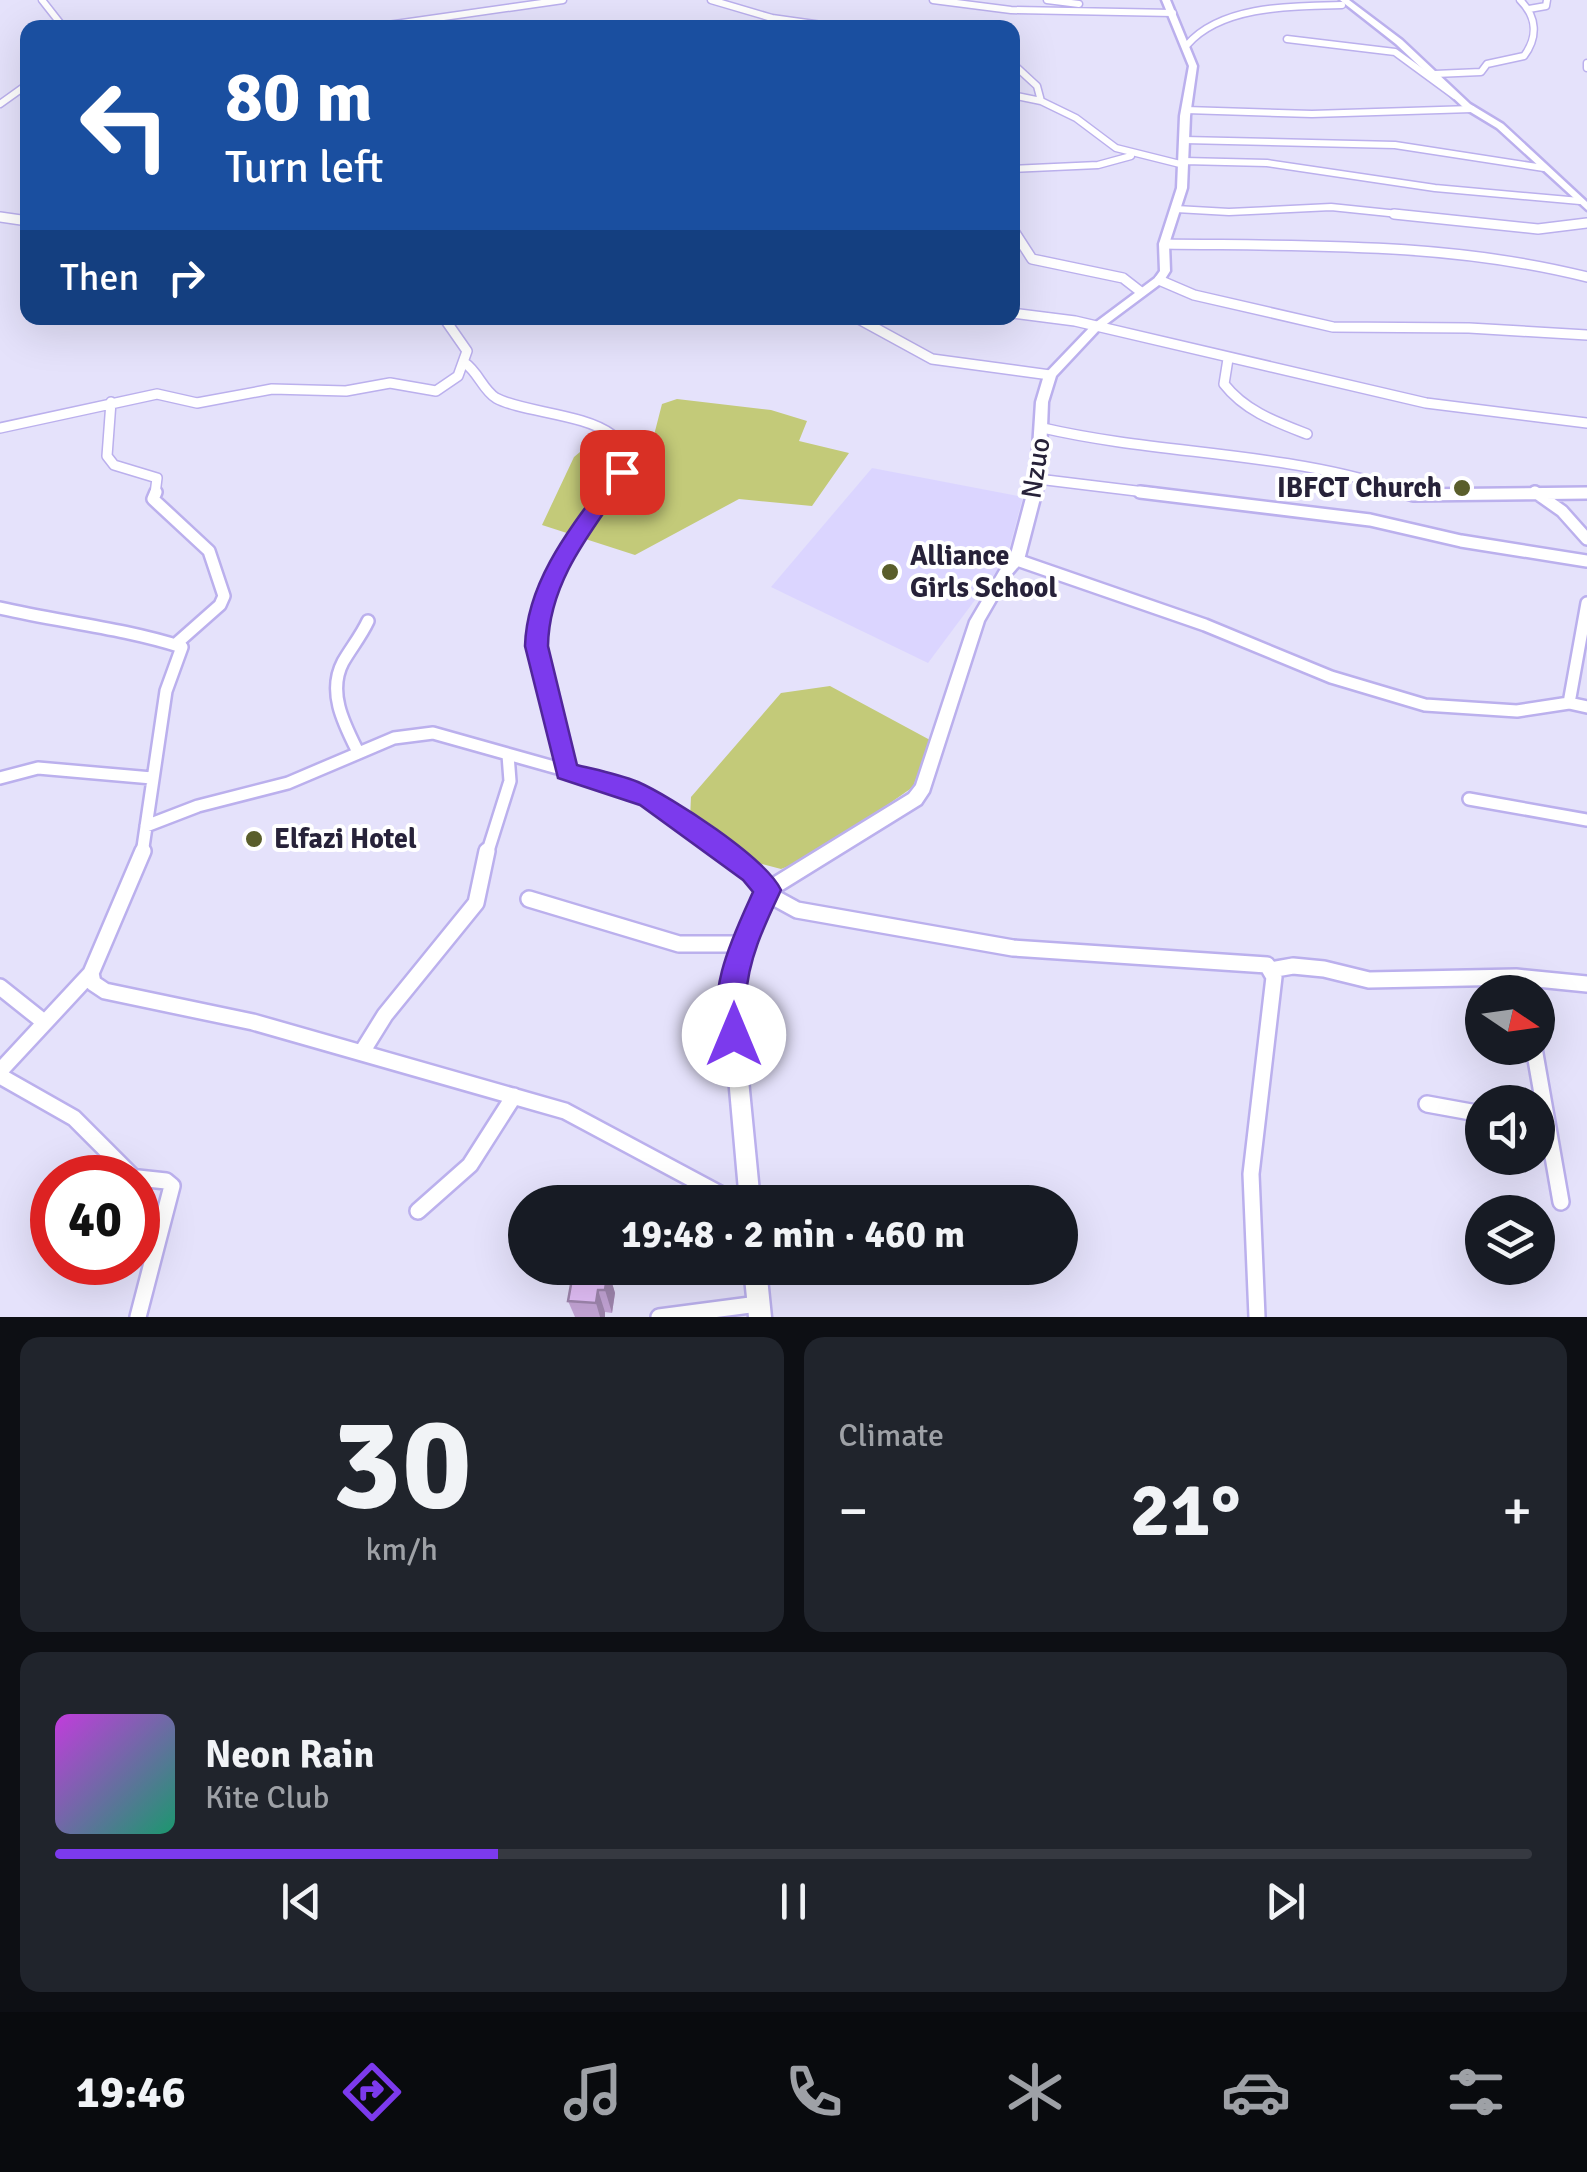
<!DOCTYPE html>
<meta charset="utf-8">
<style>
:root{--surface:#171b24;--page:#20242c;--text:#f1f3f6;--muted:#9ea1a6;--line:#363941;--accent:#7c3aed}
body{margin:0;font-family:Signika,sans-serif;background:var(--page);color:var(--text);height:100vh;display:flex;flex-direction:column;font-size:38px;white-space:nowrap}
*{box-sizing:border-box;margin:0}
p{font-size:32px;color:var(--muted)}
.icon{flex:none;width:55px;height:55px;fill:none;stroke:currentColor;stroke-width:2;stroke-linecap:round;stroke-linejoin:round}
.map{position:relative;height:1317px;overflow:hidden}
.sheet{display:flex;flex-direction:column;gap:20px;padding:20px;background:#0d0f14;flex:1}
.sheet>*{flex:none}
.hud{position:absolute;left:20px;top:20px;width:1000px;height:305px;border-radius:20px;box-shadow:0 10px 40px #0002;background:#1a4fa0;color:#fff;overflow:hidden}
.needle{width:65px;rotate:103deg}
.tools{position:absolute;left:1465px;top:975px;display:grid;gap:20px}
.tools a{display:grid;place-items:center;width:90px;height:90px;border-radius:50%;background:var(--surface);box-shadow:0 10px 40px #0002;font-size:50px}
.speed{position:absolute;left:30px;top:1155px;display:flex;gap:20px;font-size:50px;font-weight:700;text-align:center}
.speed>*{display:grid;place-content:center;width:130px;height:130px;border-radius:50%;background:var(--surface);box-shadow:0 10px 40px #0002;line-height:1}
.speed .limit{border:15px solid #d22;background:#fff;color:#111}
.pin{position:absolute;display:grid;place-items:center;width:85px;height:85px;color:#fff;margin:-42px;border-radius:20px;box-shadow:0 5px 15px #0006}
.me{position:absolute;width:110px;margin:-55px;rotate:0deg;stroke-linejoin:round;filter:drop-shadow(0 0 8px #0008)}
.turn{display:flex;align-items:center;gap:35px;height:210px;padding:0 40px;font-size:45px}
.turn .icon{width:130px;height:130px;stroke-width:2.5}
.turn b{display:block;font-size:70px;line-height:85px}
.then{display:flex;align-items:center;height:95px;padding:0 40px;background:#0003;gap:20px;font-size:38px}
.big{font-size:75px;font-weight:700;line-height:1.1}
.sheet .tile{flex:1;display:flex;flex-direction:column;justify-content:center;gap:15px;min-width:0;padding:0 35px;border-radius:20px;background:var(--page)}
.sheet .dial{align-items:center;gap:0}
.dial b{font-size:130px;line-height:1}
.song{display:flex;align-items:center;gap:30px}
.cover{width:120px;height:120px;border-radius:15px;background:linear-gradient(135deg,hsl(290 70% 55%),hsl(160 70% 35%))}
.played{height:10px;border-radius:5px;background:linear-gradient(90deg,var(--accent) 30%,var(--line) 30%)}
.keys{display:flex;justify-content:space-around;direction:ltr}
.heat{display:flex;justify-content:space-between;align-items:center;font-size:55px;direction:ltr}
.sheet .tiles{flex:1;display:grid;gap:20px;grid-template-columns:1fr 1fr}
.tile:last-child{grid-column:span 2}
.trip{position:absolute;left:508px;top:1185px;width:570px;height:100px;border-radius:50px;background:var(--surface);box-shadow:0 10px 40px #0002;font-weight:700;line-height:100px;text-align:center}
.dock{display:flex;height:160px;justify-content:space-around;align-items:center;background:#090b0e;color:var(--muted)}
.dock .icon{width:70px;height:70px}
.dock .current{color:var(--accent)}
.dock b{font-size:45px;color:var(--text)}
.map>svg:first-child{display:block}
.built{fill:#dbd5ff}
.green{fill:#c3ca79}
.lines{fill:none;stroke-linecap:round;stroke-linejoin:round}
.street-far3-casing{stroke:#bbb0ed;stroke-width:9}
.street-far2-casing{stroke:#bbb0ed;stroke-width:12}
.street-far1-casing{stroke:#bbb0ed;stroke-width:16}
.street-casing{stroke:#bbb0ed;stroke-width:20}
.secondary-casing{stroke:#bbb0ed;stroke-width:5}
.street-far3{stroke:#fff;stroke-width:6}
.street-far2{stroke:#fff;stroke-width:9}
.street-far1{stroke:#fff;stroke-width:11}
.street{stroke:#fff;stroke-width:15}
.secondary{fill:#fff;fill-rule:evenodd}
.wall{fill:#c3a4d5}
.shaded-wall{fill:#9f86ae}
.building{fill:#e3bff8;stroke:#9f86ae;stroke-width:2.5}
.route{fill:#7c3aed;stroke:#51269a;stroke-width:2.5}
.poi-dot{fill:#5a5e2b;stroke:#fff;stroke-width:4}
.labels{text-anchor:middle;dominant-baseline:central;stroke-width:8;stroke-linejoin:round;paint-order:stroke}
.street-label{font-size:28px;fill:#272239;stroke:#fff}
.poi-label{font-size:28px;font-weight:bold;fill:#272239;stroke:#fff;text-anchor:start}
</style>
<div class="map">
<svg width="1587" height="1317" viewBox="0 0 1587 1317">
<rect width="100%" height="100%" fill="#e5e2fb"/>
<!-- built -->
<path class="built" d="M872 468 1023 497 1007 557 928 663 771 587Z"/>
<!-- green -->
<path class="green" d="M677 399 771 410 807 421 799 441 849 453 812 506 739 499 635 555 542 525 574 457 592 442 653 439 662 404Z
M830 686 930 740 913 787 813 857 781 869 758 863 690 819 691 797 781 693Z"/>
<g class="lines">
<!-- street-far3 casing -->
<g class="street-far3-casing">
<path id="street-far3" d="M42 0 64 28
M711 0 772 18 843 28
M933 0 1011 10 1173 13
M1047 0 1079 4
M1529 9 1546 6 1547 0
M367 28 563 0
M1287 39 1395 52 1455 96
M1187 45C1221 5 1294 6 1342 5
M1012 63 1037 86 1041 101 1076 118 1116 148 1184 165
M1587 63V68
M1435 74 1481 72 1487 64 1524 56C1538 37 1537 17 1520 0
M1012 95 1041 101
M0 104 28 84
M1186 110 1312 114 1472 109
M1184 140 1395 145 1544 168
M1184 161 1267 163 1435 188 1580 201
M1012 169 1098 165 1131 156
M1176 209 1229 212 1331 207 1418 216"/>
</g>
<!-- street-far2 casing -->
<g class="street-far2-casing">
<path id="street-far2" d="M1394 214 1538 229 1587 223
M0 217 28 221
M1012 228 1032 259 1123 278 1141 292
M1164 244C1306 246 1448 242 1587 277
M1159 280 1194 295 1333 327 1469 328 1587 335
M1012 313 1075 321 1426 403 1587 423
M857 318 932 359 1050 375
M1228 359 1224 384C1245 411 1276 422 1307 434
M465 363C478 372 483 390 496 398 536 420 669 412 608 494
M111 402 107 456 114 465 157 478 155 494
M0 428 157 394 197 403 272 389 346 391 390 383 436 391 458 376 467 351 444 318
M1043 428C1164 456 1294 451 1411 494
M1038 479 1161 494
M1487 494 1587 493"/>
</g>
<!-- street-far1 casing -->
<g class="street-far1-casing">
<path id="street-far1" d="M156 492 153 499 209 551 224 596 220 605 177 643
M1140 492 1370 520 1461 541 1587 561
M1404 492 1413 495 1587 493
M1535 492 1562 511 1587 539
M1017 560 1205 625 1331 677 1425 705 1517 711 1569 703 1587 707
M0 608C61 622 122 628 182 647L166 691 142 854
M1569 703 1587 603
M358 752C344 724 327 692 343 662 351 648 361 636 368 621
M566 772 536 646C539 587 572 534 610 492
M0 778 38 768 152 778
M1469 799 1587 820
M146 826 198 806 288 783 394 738 433 733 625 787 674 814 731 854
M487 854 510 781 508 755"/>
</g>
<!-- street casing -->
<g class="street-casing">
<path id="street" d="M728 851 775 898 797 910 1013 948 1267 965 1274 977 1251 1174 1257 1317
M529 899 679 944H743
M1270 970 1293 966 1324 969 1369 980 1516 977 1587 984
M91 973 93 983 105 991 253 1022 565 1111 735 1202
M0 987 44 1022
M1534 1048 1561 1202
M362 1052 385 1015 476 903 487 851
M0 1071 91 973 143 851
M0 1076 74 1118 134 1178
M1427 1104 1482 1114
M138 1178 166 1181 172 1186 138 1317
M418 1211 470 1165 514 1096
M659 1317 758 1304"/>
</g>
<!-- secondary casing -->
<g class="secondary-casing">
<path id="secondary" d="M1162 0H1170L1197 66 1190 116 1187 188 1169 244 1170 271 1163 282 1100 329 1056 376 1048 402 1045 479 1024 560 1010 576 984 621 929 792 921 804 774 895 752 944 740 998 760 1202H740L722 998 734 944 761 885 909 794 916 785 970 621 1000 570 1010 558 1031 479 1036 402 1044 375 1092 325 1155 278 1160 271 1159 244 1177 188 1180 116 1189 66Z
M1340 0H1349L1402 40 1470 104 1503 124 1587 202V210L1497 128 1464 108 1396 44Z
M744 1268H766L771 1317H749Z"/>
</g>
<!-- street-far3 -->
<use href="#street-far3" class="street-far3"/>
<!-- street-far2 -->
<use href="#street-far2" class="street-far2"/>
<!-- street-far1 -->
<use href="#street-far1" class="street-far1"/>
<!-- street -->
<use href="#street" class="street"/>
<!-- secondary -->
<use href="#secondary" class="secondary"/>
</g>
<!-- wall -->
<path class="wall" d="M606 1269 608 1270 615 1293 612 1313 605 1312V1317H575L568 1301Z"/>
<!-- shaded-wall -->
<path class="shaded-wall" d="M601 1268H605L607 1274 608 1270 615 1293 612 1313 605 1290Z
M598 1290 605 1312V1317H600L596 1303Z"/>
<!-- building -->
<path class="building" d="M574 1268H601V1269L608 1270 605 1290H598L596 1303 568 1301Z"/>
<!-- route -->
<path class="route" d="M622 466 632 472C596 526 549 578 548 646L577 765C597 770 618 774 638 782 672 797 765 857 781 890 765 924 748 959 746 997 745 1014 752 1029 745 1045L734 1049 724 1045C703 996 733 936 753 892L743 880 640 805 558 778 525 646C527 577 576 521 615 468Z"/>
<!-- markers -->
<g class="poi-dot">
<circle cx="1462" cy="488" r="10"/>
<circle cx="890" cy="572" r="10"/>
<circle cx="254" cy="839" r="10"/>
</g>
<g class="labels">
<!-- street labels -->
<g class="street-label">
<text transform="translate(1036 468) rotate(-81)">Nzuo</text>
</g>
<!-- poi labels -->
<g class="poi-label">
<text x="1442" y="488" text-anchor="end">IBFCT Church</text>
<text x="910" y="556">Alliance<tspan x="910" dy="32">Girls School</tspan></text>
<text x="274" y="839">Elfazi Hotel</text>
</g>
</g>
</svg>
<div class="tools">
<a><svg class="needle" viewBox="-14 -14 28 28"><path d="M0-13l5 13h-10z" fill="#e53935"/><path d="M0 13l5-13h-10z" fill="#9ea1a6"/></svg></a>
<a><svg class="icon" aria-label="sound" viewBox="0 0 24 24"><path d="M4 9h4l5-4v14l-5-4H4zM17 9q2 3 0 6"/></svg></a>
<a><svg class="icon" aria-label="layers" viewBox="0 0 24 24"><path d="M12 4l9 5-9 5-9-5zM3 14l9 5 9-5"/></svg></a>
</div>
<div class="speed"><div class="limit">40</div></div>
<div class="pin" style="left:622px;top:472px;background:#d93025"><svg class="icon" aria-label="arrive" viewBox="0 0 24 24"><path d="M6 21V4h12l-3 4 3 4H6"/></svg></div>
<svg class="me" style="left:734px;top:1035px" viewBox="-20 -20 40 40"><circle r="19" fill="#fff"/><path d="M0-13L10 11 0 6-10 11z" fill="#7c3aed"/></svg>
<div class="trip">19:48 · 2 min · 460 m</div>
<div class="hud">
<div class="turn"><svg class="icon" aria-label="left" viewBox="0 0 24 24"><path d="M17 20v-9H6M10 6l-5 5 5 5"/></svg><div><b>80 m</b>Turn left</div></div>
<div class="then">Then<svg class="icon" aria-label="right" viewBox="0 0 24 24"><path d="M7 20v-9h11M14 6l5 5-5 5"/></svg></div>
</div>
</div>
<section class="sheet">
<div class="tiles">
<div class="tile dial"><b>30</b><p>km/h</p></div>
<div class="tile"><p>Climate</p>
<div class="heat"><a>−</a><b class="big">21°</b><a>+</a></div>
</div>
<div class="tile">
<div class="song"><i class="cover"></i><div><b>Neon Rain</b><p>Kite Club</p></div></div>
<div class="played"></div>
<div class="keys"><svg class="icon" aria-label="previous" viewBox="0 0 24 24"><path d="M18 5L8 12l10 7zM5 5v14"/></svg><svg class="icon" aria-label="pause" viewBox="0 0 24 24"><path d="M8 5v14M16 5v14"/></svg><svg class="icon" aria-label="next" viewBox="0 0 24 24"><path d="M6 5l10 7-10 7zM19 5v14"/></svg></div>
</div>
</div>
</section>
<nav class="dock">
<b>19:46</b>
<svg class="icon current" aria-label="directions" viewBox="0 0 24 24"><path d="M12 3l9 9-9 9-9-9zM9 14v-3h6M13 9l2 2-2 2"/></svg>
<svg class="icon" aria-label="music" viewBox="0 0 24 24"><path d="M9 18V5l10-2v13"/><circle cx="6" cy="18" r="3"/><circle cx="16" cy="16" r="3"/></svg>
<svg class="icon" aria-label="phone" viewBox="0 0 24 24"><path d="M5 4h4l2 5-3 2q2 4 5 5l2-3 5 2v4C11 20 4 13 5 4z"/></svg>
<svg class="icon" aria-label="climate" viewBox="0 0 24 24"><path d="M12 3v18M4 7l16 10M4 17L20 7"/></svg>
<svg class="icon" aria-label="car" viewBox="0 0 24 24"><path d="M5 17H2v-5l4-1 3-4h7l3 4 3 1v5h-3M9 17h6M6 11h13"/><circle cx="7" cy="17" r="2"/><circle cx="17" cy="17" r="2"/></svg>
<svg class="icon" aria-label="filters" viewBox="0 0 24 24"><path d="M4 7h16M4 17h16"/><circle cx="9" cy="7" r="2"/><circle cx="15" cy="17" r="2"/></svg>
</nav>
